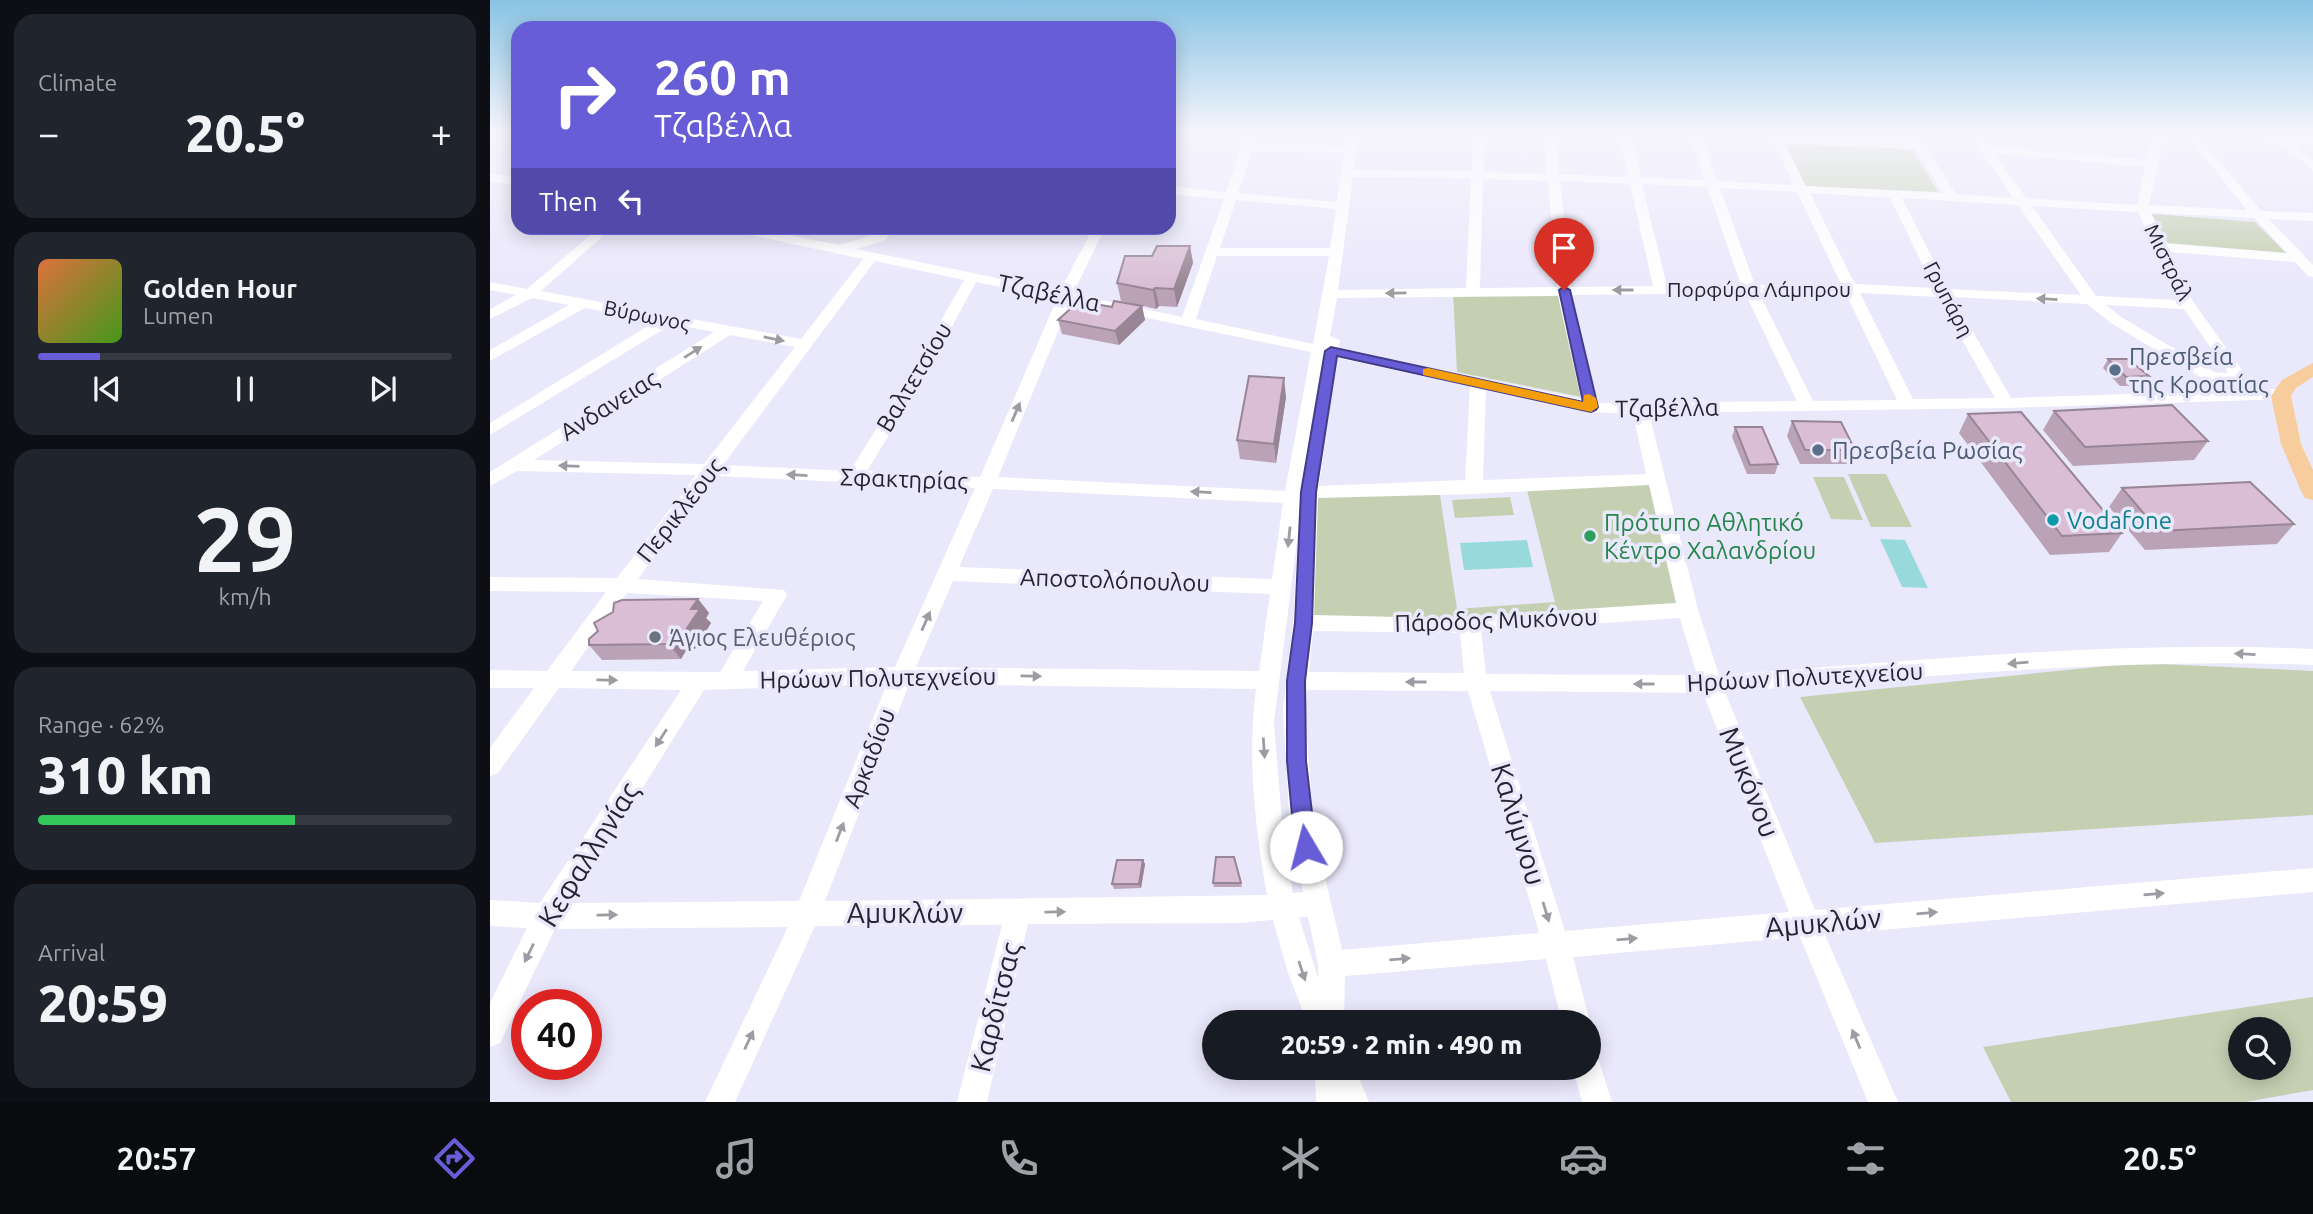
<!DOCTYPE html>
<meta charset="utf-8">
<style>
:root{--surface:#171b24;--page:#20242c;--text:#f1f3f6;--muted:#9ea1a6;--line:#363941;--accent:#675dd6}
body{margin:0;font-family:Ubuntu,sans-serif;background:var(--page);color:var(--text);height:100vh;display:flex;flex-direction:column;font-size:26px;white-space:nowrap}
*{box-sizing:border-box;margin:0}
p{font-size:23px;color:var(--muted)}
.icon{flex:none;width:38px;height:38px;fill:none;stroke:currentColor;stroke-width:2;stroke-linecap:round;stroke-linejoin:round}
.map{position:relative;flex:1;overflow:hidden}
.panel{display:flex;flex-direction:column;gap:14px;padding:14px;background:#0d0f14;width:490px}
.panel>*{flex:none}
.guide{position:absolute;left:21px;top:21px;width:665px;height:214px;border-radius:21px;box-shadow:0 4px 18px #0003;background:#675dd6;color:#fff;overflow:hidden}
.buttons{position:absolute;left:1738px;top:1017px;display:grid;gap:14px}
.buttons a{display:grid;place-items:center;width:63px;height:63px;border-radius:50%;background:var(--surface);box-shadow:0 4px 18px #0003;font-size:35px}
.speed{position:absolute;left:21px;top:989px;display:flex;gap:14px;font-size:35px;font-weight:700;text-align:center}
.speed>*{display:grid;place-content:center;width:91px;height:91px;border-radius:50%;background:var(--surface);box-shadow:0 4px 18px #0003;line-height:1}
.speed .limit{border:10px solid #d22;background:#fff;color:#111}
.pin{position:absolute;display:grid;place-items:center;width:60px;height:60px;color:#fff;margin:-72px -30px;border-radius:50% 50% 50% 0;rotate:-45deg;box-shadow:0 0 7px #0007}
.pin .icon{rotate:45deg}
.me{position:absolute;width:77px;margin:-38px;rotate:352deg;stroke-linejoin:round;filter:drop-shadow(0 0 5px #0008)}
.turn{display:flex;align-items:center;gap:24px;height:147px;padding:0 28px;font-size:32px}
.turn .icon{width:91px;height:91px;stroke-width:2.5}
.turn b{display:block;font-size:49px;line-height:60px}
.then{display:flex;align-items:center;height:66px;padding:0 28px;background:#0003;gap:14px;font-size:26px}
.big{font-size:52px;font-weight:800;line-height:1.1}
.panel .widget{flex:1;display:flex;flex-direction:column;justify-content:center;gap:10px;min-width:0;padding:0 24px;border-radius:21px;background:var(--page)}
.panel .dial{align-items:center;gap:0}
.dial b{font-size:91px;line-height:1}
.song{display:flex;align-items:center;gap:21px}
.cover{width:84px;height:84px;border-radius:10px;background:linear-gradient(135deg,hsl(20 70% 55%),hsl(100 70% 35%))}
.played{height:7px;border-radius:4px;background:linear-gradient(90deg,var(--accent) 15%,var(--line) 15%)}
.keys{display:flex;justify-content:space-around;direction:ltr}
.heat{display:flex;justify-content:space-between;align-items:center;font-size:38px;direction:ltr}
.charge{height:10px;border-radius:5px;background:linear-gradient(90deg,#34c759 62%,var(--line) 0)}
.trip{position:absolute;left:712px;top:1010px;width:399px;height:70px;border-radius:35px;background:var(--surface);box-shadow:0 4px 18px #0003;font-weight:800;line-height:70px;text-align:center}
.menu{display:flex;height:112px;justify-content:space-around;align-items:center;background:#090b0e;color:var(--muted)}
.menu .icon{width:49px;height:49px}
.menu .active{color:var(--accent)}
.menu b{font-size:32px;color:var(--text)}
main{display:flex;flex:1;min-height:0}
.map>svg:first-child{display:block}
.green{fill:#c5d0b3;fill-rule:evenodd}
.water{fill:#98d9dc}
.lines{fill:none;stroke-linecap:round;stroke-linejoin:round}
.minor{fill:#fff;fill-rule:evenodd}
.major{fill:#f7cd9e;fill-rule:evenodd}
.wall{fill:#bba3b7}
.shaded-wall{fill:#988595}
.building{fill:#d9bed5;stroke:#988595;stroke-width:2}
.oneway{fill:#9d9ca2}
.route{fill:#675dd6;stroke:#433c8b;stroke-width:2}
.slow{fill:#f59e0b}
.service-dot{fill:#5c6f8a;stroke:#eae8fb;stroke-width:2.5}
.culture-dot{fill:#0f9aa8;stroke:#eae8fb;stroke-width:2.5}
.leisure-dot{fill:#2e9e5b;stroke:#eae8fb;stroke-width:2.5}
.worship-dot{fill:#6b7280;stroke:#eae8fb;stroke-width:2.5}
.labels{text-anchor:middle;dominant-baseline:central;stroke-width:7;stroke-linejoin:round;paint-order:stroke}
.far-street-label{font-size:21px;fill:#262430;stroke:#eae8fb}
.street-label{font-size:24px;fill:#262430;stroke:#eae8fb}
.service-label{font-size:24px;fill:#4e5e75;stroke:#eae8fb;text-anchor:start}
.culture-label{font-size:24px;fill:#0d838f;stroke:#eae8fb;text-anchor:start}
.leisure-label{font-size:24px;fill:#27864d;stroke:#eae8fb;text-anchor:start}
.worship-label{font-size:24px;fill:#5b616d;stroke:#eae8fb;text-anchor:start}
.near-street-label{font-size:28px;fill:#262430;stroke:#eae8fb}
</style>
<main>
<section class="panel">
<div class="widget"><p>Climate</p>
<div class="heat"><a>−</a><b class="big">20.5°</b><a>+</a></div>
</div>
<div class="widget">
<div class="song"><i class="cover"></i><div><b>Golden Hour</b><p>Lumen</p></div></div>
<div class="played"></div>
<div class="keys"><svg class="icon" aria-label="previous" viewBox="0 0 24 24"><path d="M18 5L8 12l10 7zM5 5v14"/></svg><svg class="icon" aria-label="pause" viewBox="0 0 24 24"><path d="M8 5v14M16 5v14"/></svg><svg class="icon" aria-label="next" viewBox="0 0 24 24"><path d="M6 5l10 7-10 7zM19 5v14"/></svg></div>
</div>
<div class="widget dial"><b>29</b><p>km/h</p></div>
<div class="widget"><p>Range · 62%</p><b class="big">310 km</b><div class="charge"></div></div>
<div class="widget"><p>Arrival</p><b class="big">20:59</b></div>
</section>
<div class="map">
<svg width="1823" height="1102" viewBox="0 0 1823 1102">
<rect width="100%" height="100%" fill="#eae8fb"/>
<!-- green -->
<path class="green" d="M1294 143 1421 148 1448 192 1313 186Z
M1662 214 1765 222 1797 254 1679 245Z
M963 292H1071L1092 397 967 372Z
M1358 474H1396L1422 527H1381Z
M1323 477H1354L1373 520 1341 519Z
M1168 479 1198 610 813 623 819 492 950 495 967 609 1065 602 1037 490Z
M1020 497 1024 515 965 518 962 500Z
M1647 663 1823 671V815L1385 843 1310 697Z
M1823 997V1090L1755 1102H1521L1493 1047ZM1750 1029H1788V1068H1750Z"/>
<!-- water -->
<path class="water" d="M1390 539 1415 540 1438 588 1412 587Z
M1037 540 1043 567 974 570 970 543Z"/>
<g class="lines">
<!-- minor -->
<path class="minor" d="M757 132H768L765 144 855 146 857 132H869L864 170 982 171 983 132H995L993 172 1057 174 1053 132H1065L1069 174 1139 177 1128 132H1140L1151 177 1215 180 1199 132H1210L1227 181 1304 185 1279 132H1290L1292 137 1421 142 1417 136 1423 133 1427 134 1466 194 1523 198 1478 132H1489L1499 146 1657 160 1663 132H1675L1659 205 1757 210 1694 132H1760L1823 137V143L1802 142 1823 161V171L1788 141 1707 135 1771 211 1823 213V221L1779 219 1823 265V277L1818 276 1805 262 1679 252 1702 300 1754 373 1748 382 1714 379 1621 323 1597 304 1463 297 1521 398 1783 389 1797 393 1799 396 1797 399 1516 408 1159 413 1208 610 1229 675C1427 661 1625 640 1823 649V665C1627 657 1431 678 1235 692L1325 910 1823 868V892L1335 935 1408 1102H1378L1310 937 1083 957 1100 1022 1099 1025V1022H1072L1056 959 855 976 854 1022H817L798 973 783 920 748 923 538 924 497 1102H467L512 925 325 926 245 1102H215L298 927 65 929 10 1043 0 1047V1003L37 928 0 926V900L50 903 191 690 69 688 8 773 0 776V748L44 688H0V670L57 671 116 592 0 591V577L127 578 206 475 27 471 0 486V472L224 332 182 324 0 435V423L166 321 95 308 0 361V350L79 305 42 298 0 319V309L26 295 0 290V282L37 289 109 228H122L51 291 311 339 373 259 246 232 240 228H262L349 245 384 235 392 228H405L394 241 366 249 570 291 603 228H615L583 294 692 317 734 199 679 194V186L736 192ZM1295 144 1426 149 1453 193 1316 186ZM762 151 854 153 847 202 748 193ZM1504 153 1655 167 1647 205 1536 198ZM863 177 981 178 976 288 848 290ZM993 179 1058 181 1067 287 990 288ZM1070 181 1140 184 1163 286 1081 287ZM1152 184 1217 187 1251 285 1177 286ZM1230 188 1307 192 1351 284 1265 285ZM1320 193 1400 198 1444 288 1365 284ZM1412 198 1528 205 1591 295 1458 289ZM746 200 846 209 840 248H730ZM1542 206 1648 212 1688 300 1606 296ZM1661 213 1764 218 1797 253 1675 243ZM727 256H839L823 344 706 319ZM385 261 474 280 420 375 360 471 233 465ZM486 282 567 299 490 477 377 471 436 375ZM1355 292 1407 400 1323 401 1269 293ZM1255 293 1307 401 1108 403 1082 295ZM1370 293 1448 297 1505 398 1423 399ZM1068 296 1091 399 848 349 850 340 840 336 847 298ZM580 302 821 352 795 491 508 477ZM1616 305 1694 309 1738 373 1724 372 1631 317ZM240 335 305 347 214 464 44 460ZM847 358 980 386 975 480 829 486ZM996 389 1101 412 1143 414 1156 474 993 480ZM224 476 485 488 405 667 253 671 297 595 294 590 148 579ZM1159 485 1186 603 952 618 824 615 828 498 984 494ZM503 489 793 503 782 579 469 567ZM808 533 803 623 793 710 800 830 813 892 803 893 794 848 784 722ZM463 581 780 594 769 671 426 667ZM137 593 273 601 230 672 81 671ZM1190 618 1207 675 996 674 991 631ZM823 631 970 633 974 673 819 672ZM397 684 309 901 80 903 214 690ZM419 684 766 689C757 756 765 829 777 895L335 901ZM817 690 978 691 1049 933 852 950 824 830 815 710ZM1000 691 1213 693 1299 912 1075 931ZM809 917H818L828 964V978Z
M0 173 28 178V186L0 181Z
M1099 1054 1108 1058 1122 1102H1092L1083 1068H1099Z
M825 1068H865L879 1102H826Z"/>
<!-- major -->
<path class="major" d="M1823 363V377L1806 388 1801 396 1811 444 1823 470V500L1815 498 1812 493 1791 444 1781 396 1792 380Z"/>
</g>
<!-- wall -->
<path class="wall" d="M700 246 703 263 687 307 669 306 666 309 631 301 627 283 662 256Z
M652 306 655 320 629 345 572 334 568 320 622 307Z
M1618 359 1659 376 1653 386H1630L1613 368Z
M796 397 786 463 750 459 747 440Z
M1564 411 1718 441 1704 460 1583 466 1553 430Z
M1478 414 1632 533 1619 552 1560 555 1469 433Z
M1302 421 1365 450 1359 464H1310L1297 436Z
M1245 427 1288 464 1285 474H1257L1242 437Z
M1632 488 1804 524 1787 544 1655 550 1619 507Z
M208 599 219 613 216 618 221 623 205 649H197L191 659 112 660 99 645Z
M744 857 752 887H724L723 883Z
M653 860 655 864 651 888 624 889 622 884Z"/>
<!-- shaded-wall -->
<path class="shaded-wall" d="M700 246 703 263 687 307 684 289Z
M665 288 669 306 666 309 663 290Z
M652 306 655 320 629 345 625 331Z
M794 378 796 397 786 463 784 444Z
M208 599 219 613 216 618 221 623 205 649 193 634 201 609Z
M185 634 197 649 191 659 179 644Z
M653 860 655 864 651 888 649 884Z"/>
<!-- building -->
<path class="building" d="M667 246H700L684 289 665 288 663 290 627 283 635 256H662Z
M589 301 622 307 624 301 652 306 625 331 568 320Z
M1618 359H1638L1659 376 1636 377Z
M759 376 794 378 784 444 747 440Z
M1682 405 1718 441 1595 447 1564 411Z
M1531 412 1632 533 1572 536 1478 414Z
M1302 421 1351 422 1365 450H1315Z
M1245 427H1272L1288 464 1260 465Z
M1760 482 1804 524 1669 531 1632 488Z
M208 599 201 609H210L193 634H185L179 644 99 645V639L108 631 104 623 123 612 124 603 132 600Z
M726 857H744L751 883H723Z
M627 860H653L649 884H622Z"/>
<!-- one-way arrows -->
<defs><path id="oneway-solid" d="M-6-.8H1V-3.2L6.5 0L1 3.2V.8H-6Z" transform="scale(1.75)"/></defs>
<g class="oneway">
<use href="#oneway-solid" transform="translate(1133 290) rotate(180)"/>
<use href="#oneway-solid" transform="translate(906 293) rotate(179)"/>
<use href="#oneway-solid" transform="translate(1557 299) rotate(-177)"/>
<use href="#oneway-solid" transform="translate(284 339) rotate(11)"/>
<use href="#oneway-solid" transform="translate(203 352) rotate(-32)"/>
<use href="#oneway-solid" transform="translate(526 412) rotate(-67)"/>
<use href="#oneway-solid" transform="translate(79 466) rotate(-178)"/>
<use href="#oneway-solid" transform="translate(307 475) rotate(-177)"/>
<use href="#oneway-solid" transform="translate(711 492) rotate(-177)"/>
<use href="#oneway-solid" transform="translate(799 537) rotate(96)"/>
<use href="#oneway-solid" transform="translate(436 621) rotate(-66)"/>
<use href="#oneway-solid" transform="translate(1755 654) rotate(-177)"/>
<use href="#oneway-solid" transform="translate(1528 663) rotate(175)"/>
<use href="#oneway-solid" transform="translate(541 676) rotate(1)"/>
<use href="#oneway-solid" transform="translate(117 680) rotate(1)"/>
<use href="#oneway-solid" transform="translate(926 682) rotate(-180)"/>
<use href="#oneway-solid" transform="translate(1154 684) rotate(-180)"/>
<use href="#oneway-solid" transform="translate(171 738) rotate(123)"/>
<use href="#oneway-solid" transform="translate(774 748) rotate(86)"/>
<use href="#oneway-solid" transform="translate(350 832) rotate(-69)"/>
<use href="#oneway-solid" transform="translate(1664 894) rotate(-5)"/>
<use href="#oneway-solid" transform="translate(565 912) rotate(-1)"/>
<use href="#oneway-solid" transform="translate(1056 912) rotate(73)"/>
<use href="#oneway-solid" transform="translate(1437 913) rotate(-5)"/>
<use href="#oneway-solid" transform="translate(117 915) rotate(-1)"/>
<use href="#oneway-solid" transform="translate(1137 939) rotate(-5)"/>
<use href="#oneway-solid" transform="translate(39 953) rotate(116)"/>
<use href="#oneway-solid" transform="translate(910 959) rotate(-5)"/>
<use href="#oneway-solid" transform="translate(812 971) rotate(72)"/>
<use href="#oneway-solid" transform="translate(1366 1039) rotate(-113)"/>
<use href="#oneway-solid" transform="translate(259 1040) rotate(-65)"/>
</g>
<!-- sky -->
<linearGradient id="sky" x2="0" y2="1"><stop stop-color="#88c3e3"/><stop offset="0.46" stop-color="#f6f5fd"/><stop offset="1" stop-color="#f6f5fd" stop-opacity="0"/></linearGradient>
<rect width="1823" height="287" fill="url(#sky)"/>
<!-- route -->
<path class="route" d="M1074 287 1080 290 1108 407 1106 410 1101 412 847 356 826 492 822 623 815 681 816 761 826 847 823 853 816 856 808 853 805 847 797 761V681L805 623 811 492 835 351 841 347 1093 402 1069 290Z"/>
<!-- slow -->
<path class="slow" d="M938 368 1093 402 1094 395 1099 394 1106 398 1108 407 1101 412 933 375V369Z"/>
<!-- markers -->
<g class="service-dot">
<circle cx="1625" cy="370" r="7"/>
<circle cx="1328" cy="450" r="7"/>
</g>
<circle class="culture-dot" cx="1563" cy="520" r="7"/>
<circle class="leisure-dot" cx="1100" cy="536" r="7"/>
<circle class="worship-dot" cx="165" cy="637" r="7"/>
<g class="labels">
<!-- far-street labels -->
<g class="far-street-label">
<text transform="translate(1679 262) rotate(64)">Μιστράλ</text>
<text x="1269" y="289">Πορφύρα Λάμπρου</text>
<text transform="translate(1459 299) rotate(62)">Γρυπάρη</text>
<text transform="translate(157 315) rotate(11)">Βύρωνος</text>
</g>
<!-- street labels -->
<g class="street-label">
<text transform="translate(559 293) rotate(12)">Τζαβέλλα</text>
<text transform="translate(424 377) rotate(-59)">Βαλτετσίου</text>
<text transform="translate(119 405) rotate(-32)">Ανδανειας</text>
<text transform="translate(1177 408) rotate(-1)">Τζαβέλλα</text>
<text transform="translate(414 479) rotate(2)">Σφακτηρίας</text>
<text transform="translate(190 510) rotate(-52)">Περικλέους</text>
<text transform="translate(625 580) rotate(2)">Αποστολόπουλου</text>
<text transform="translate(1006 620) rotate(-2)">Πάροδος Μυκόνου</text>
<text transform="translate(1315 677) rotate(-3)">Ηρώων Πολυτεχνείου</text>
<text transform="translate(388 678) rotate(-1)">Ηρώων Πολυτεχνείου</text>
<text transform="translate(379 758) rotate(-69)">Αρκαδίου</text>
</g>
<!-- service labels -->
<g class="service-label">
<text x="1639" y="356">Πρεσβεία<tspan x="1639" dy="28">της Κροατίας</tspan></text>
<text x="1342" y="450">Πρεσβεία Ρωσίας</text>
</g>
<!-- culture labels -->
<g class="culture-label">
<text x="1577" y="520">Vodafone</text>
</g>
<!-- leisure labels -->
<g class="leisure-label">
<text x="1114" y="522">Πρότυπο Αθλητικό<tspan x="1114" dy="28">Κέντρο Χαλανδρίου</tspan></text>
</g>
<!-- worship labels -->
<g class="worship-label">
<text x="179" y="637">Άγιος Ελευθέριος</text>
</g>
<!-- near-street labels -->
<g class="near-street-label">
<text transform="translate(1260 782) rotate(68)">Μυκόνου</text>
<text transform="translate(1029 824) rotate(73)">Καλύμνου</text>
<text transform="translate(98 854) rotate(-58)">Κεφαλληνίας</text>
<text x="415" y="912">Αμυκλών</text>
<text transform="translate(1333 922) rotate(-5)">Αμυκλών</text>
<text transform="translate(505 1007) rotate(-76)">Καρδίτσας</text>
</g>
</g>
</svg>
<div class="buttons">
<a><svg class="icon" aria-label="search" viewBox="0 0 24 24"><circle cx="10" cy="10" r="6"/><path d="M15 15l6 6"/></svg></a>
</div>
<div class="speed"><div class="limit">40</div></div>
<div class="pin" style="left:1074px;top:290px;background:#d93025"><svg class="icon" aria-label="arrive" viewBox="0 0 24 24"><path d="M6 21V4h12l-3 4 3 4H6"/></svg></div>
<svg class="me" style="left:816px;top:847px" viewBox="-20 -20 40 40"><circle r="19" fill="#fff"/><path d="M0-13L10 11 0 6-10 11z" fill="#675dd6"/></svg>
<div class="trip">20:59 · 2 min · 490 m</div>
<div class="guide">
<div class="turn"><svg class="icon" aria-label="right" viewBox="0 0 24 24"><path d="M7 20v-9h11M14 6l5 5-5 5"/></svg><div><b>260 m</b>Τζαβέλλα</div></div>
<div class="then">Then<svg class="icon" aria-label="left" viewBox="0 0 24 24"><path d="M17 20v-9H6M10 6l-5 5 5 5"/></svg></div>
</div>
</div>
</main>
<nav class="menu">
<b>20:57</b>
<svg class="icon active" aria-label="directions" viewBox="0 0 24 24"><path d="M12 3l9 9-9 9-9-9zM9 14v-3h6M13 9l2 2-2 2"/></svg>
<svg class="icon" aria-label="music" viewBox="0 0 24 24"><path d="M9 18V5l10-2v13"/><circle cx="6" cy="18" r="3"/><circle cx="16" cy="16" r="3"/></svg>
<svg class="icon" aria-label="phone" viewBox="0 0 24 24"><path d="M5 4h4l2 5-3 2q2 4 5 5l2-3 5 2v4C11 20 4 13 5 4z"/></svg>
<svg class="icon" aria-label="climate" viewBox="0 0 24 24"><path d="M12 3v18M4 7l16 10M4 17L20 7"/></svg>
<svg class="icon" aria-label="car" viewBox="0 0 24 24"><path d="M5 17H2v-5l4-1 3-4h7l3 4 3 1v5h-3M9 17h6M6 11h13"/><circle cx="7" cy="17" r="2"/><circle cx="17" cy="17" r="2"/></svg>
<svg class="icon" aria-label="filters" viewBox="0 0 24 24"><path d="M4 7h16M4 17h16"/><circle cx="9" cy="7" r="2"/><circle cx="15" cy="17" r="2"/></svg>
<b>20.5°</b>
</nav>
